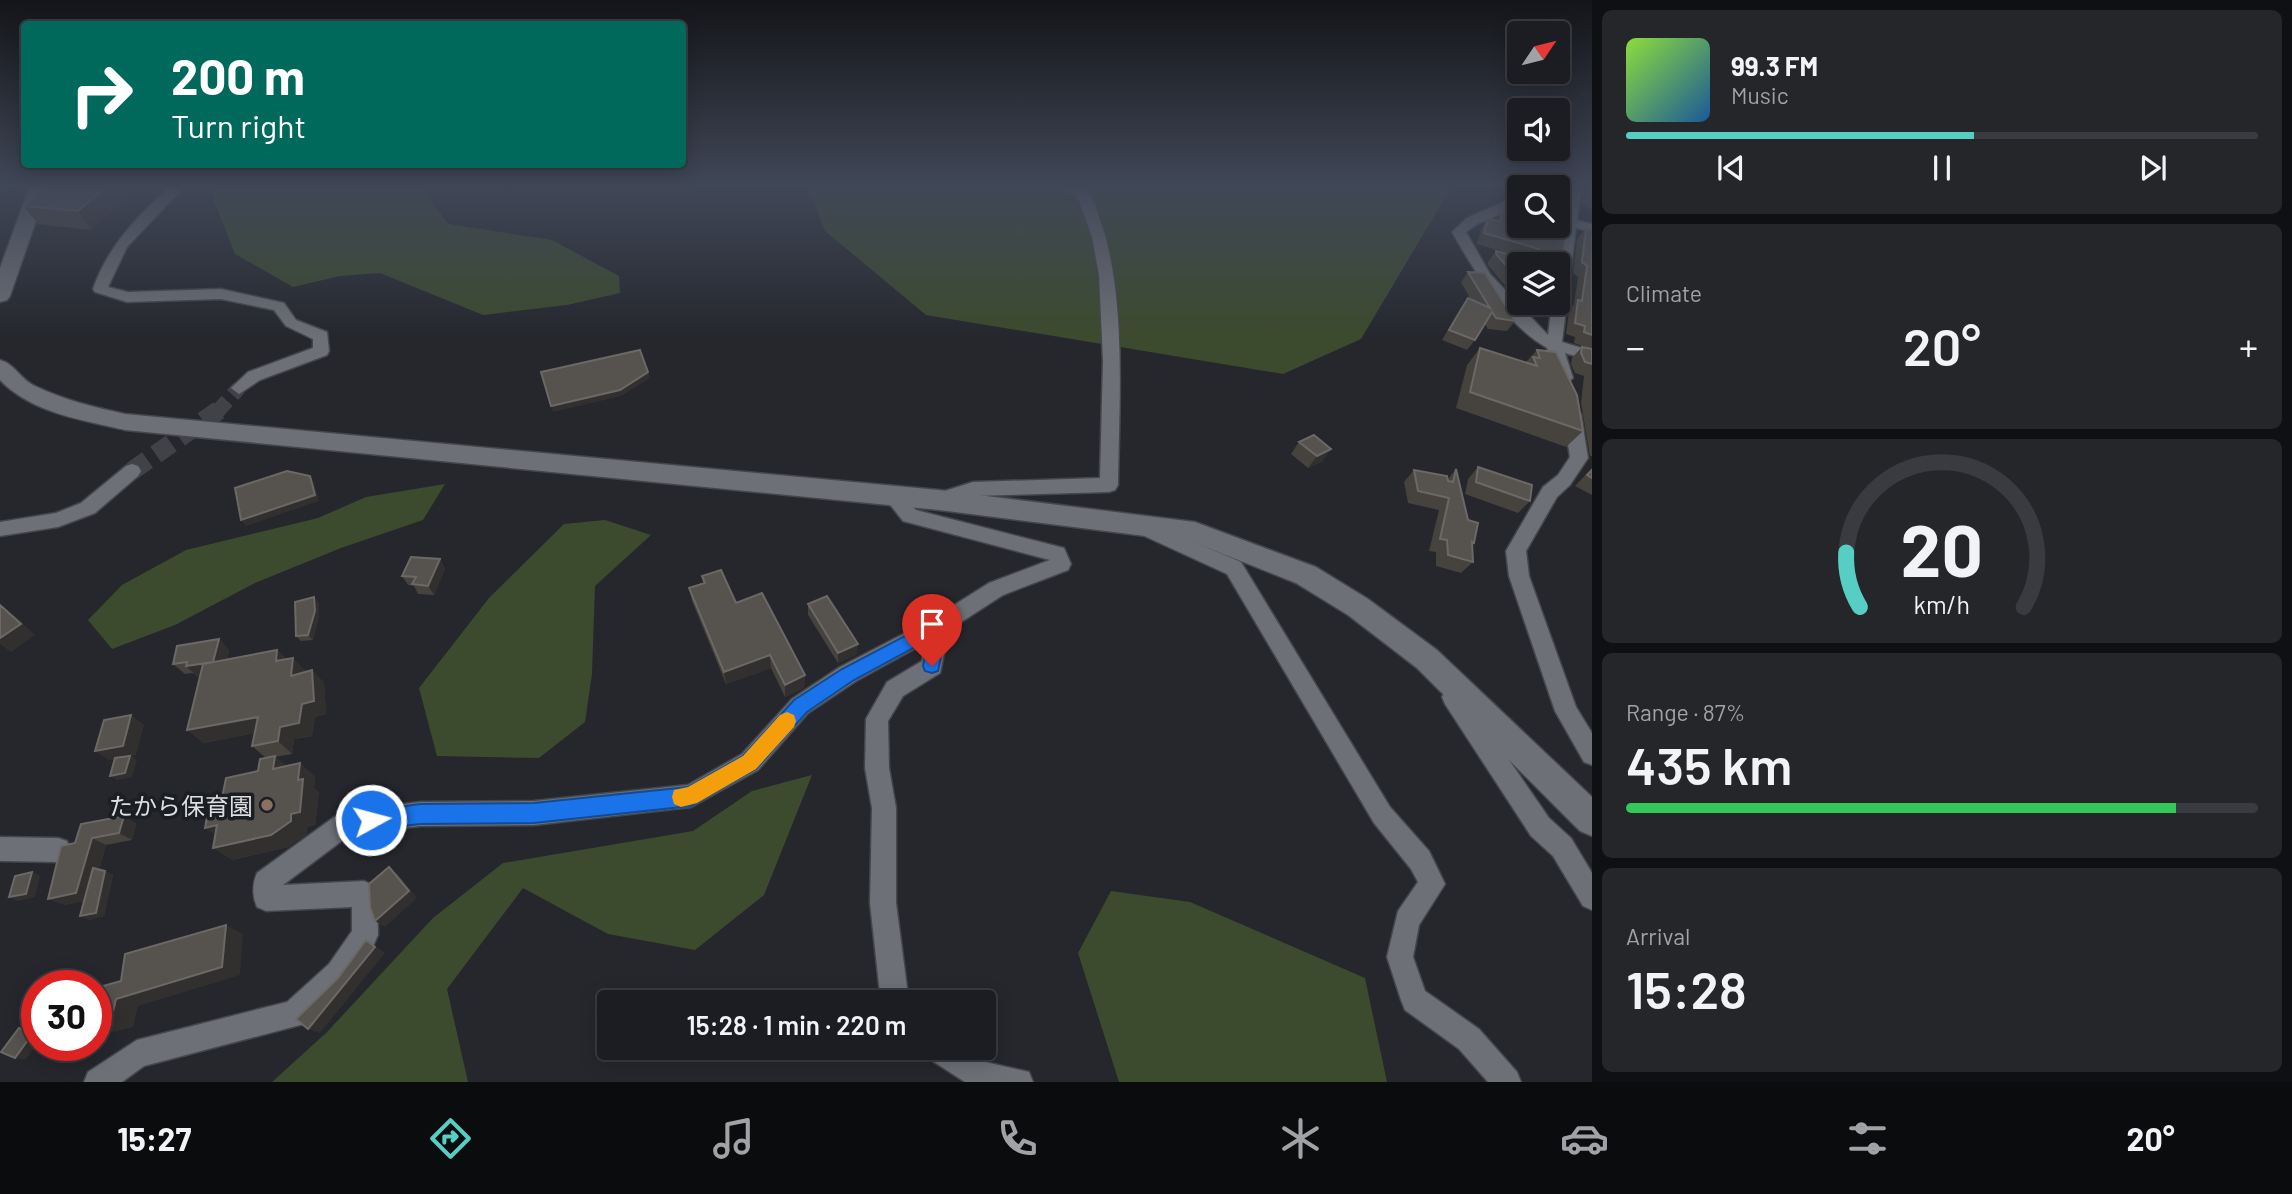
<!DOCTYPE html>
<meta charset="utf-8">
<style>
:root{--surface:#1c1d22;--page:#25262a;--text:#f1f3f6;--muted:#a0a2a5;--line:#3a3b40;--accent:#56cec3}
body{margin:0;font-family:Barlow,"Noto Sans JP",sans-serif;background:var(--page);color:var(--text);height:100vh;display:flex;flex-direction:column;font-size:26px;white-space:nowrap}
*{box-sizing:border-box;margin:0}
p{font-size:23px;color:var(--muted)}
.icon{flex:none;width:38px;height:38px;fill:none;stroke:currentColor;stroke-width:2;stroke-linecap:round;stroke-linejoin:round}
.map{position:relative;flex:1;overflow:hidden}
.side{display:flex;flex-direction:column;gap:10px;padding:10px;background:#0f1013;width:700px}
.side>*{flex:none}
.hud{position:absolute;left:21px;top:21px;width:665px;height:147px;border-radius:7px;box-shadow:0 4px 18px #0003,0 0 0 2px var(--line);background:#00695c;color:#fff;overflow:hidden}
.needle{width:46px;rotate:55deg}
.fabs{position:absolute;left:1507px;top:21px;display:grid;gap:14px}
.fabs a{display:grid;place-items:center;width:63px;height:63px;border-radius:7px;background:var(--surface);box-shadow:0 4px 18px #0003,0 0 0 2px var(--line);font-size:35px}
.speed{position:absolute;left:21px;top:970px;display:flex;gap:14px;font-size:35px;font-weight:700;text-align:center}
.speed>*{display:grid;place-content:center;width:91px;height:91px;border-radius:50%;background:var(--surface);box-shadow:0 4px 18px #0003,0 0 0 2px var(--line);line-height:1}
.speed .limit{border:10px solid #d22;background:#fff;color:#111}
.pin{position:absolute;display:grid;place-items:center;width:60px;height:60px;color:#fff;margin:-72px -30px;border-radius:50% 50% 50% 0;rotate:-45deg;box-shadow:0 0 7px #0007}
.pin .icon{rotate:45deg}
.me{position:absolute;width:77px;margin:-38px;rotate:83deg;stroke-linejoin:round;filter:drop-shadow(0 0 5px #0008)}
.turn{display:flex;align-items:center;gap:24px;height:147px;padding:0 35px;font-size:32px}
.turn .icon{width:91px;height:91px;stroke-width:2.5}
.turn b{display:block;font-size:49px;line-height:60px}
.big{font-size:52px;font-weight:600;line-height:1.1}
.side .tile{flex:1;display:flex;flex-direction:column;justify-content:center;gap:10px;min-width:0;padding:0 24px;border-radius:10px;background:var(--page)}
.side .dial{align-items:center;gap:0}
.dial svg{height:182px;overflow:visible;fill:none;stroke:var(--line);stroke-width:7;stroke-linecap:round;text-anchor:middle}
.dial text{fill:var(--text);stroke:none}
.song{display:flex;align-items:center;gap:21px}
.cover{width:84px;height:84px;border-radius:10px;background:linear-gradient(135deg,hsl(90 70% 55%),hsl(210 70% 35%))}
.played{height:7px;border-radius:4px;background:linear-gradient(90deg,var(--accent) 55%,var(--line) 55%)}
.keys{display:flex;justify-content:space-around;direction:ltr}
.heat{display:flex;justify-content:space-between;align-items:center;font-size:38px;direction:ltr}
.charge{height:10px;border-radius:5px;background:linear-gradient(90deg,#34c759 87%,var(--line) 0)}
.trip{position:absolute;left:597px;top:990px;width:399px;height:70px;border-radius:7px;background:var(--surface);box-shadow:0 4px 18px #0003,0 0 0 2px var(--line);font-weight:600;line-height:70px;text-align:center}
.tab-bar{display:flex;height:112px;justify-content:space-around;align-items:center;background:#0b0c0e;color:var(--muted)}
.tab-bar .icon{width:49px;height:49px}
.tab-bar .current{color:var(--accent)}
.tab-bar b{font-size:32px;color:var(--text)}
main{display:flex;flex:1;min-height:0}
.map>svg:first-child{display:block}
.green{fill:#3c4a2d}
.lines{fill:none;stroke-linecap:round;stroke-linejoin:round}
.street-tunnel-far1{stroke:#404248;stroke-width:15;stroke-dasharray:15 8;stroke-linecap:butt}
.street-tunnel{stroke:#404248;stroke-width:19;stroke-dasharray:19 10;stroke-linecap:butt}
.street-casing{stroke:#44464a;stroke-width:3}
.secondary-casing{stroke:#44464a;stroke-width:3}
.street{fill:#6d7076;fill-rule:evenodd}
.secondary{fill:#6d7076;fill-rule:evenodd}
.wall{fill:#46423d}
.shaded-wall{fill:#32302f}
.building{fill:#56534f;stroke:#6b6866;stroke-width:2}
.route{fill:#1a73e8;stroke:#114b97;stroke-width:2}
.slow{fill:#f59e0b}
.education-dot{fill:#8d6e63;stroke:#1b1e23;stroke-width:2.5}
.labels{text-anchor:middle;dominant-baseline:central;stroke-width:7;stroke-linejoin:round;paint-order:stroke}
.near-poi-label{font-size:24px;fill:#dcdee2;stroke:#1b1e23;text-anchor:end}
</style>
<main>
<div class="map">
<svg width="1592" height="1082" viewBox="0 0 1592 1082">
<rect width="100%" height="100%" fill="#25272d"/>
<!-- green -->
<path class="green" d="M215 186H426L423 189 448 224 552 240 619 276 620 293 567 305 483 315 380 273 340 276 293 287 235 254 214 201Z
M807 186H1452L1361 339 1283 374 926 315 825 231Z
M445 484 423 520 341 548 255 583 175 625 112 649 88 620 122 585 186 550 318 518 366 497Z
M605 520 651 535 595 586 592 674 585 722 539 758 437 756 419 688 489 598 564 524Z
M812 775 764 895 695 950 608 934 523 888 447 989 468 1082H272L327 1032 433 918 503 863 693 831 752 791Z
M1111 891 1190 902 1365 978 1387 1082H1119L1078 953Z"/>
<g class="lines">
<!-- street-tunnel-far1 -->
<path class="street-tunnel-far1" d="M217 412 239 388"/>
<!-- street-tunnel -->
<path class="street-tunnel" d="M132 471 219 410"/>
<!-- street casing -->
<g class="street-casing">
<path id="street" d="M0 186H7L0 190Z
M171 186H185L127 247 108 287 128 292 221 289 284 303 296 320 327 332 329 351 327 355 260 380 239 394 231 388 248 372 313 348V339L286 326 274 310 221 299 127 302 95 292 93 289C108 246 137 216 171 186Z
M1061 186C1071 186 1083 185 1090 195 1095 201 1097 212 1100 220 1127 294 1119 405 1118 485L1115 490 1109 492 973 496 939 507 932 505 930 500 932 495 973 482 1100 478 1103 361 1099 275 1092 237 1078 198Z
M1568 186H1582L1577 220 1592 224V232L1576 228 1562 342 1592 351V361L1565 353 1573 378 1565 384 1557 378 1547 348C1506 325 1475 272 1452 232L1467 218 1519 195 1517 207 1477 224 1466 232 1490 274 1548 335 1552 303H1558L1557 264 1563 225 1558 224V216L1564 217Z
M1572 408 1581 414 1588 458 1570 485 1557 497 1526 551 1529 576 1576 707 1592 733V765L1584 762 1555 711 1509 576 1506 551 1543 487 1558 475 1570 457 1563 414Z
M132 464 138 466 141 471 138 476 95 513 58 527 0 536V522L56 513 81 503 126 466Z
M893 490 900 492 916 510 1064 548 1071 564 1068 570 1003 595 949 630 940 673 903 696 888 721 889 768 896 808V903L909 1003H881L870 903 872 808 865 768 866 719 887 682 922 661 925 643 856 681 808 713 758 770 691 807 534 825 420 826 351 834 283 885 364 881 373 885 377 894 378 935 374 944 347 982 304 1024 144 1066 122 1082H84L88 1072 137 1040 287 1002 329 964 352 931V907L266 911 257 907C252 895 252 885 257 873L337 815 346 811 420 802 534 801 688 785 742 754 792 699 840 667 932 619 989 583 1050 560 903 521 884 497 886 492Z
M1147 522 1241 562 1390 807 1429 851 1445 884 1419 925 1413 957 1425 991 1479 1029 1517 1072 1521 1082H1488L1459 1049 1405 1010 1401 1000 1387 957 1398 911 1418 882 1411 869 1374 823 1227 574 1140 534 1137 529 1140 524Z
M1453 687 1461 690 1549 818 1571 838 1592 873V910L1583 906 1553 856 1531 836 1445 704 1442 697 1445 690Z
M0 837 58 838 67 841 70 850 67 859 58 862 0 861Z
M924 1048H964L985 1062 1029 1072 1033 1082H965L928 1058Z"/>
</g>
<!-- secondary casing -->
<g class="secondary-casing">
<path id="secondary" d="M30 186H48L10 296 7 300 0 302V268Z
M0 360C15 364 21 380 35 386 64 400 94 407 125 414L939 490 1195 522 1316 567 1368 599 1437 650 1592 797V836L1580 831 1417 668 1348 615 1296 583 1193 542 939 510 125 430C82 420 32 413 0 380Z"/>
</g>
<!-- street -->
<use href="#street" class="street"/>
<!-- secondary -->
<use href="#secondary" class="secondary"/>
</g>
<!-- wall -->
<path class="wall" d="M1534 186H1572L1569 195 1561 206 1558 187H1534Z
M1587 186H1592V209L1582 206 1584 189Z
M128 197 91 230 38 224 24 206Z
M1511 205 1563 257 1557 264H1519V291L1506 287 1488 265V262L1496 251 1527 259 1477 244 1481 229 1488 218 1496 220 1502 211 1506 212Z
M1586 228 1592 230V456H1590L1581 403 1584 376 1575 373 1571 364 1572 358 1582 347 1588 348 1574 343 1575 337 1566 334 1569 311 1574 304 1578 277 1573 273 1577 239Z
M1468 272 1515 321 1507 331 1488 329 1485 324 1475 340 1467 350 1442 340 1460 309 1468 298 1471 300 1461 282Z
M1521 303H1543L1536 312 1527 309Z
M1480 348 1526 362 1537 350 1583 431 1566 447 1456 408 1467 365Z
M1299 442 1323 461 1308 468 1291 454Z
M1478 467 1530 501 1518 513 1465 494 1468 479Z
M1592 468V495L1575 486Z
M1456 469 1474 543 1472 545 1473 562 1461 573 1436 566V552L1429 551 1439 510 1408 503 1404 482 1414 470 1448 479Z
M440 559 445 569 434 595 418 594 414 586 408 585 402 576Z
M702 576 736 603 805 675 804 688 785 697 771 668 726 684 692 601 689 588 703 583Z
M319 603V616L313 640 301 641 296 636Z
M808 604 857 654 838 663 808 615Z
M219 639 229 650 227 659 277 650 286 659 306 672 312 670 324 683 326 714 315 717 312 736 294 739 292 754 275 757 286 766 300 763 315 777 314 788 319 792 315 825 307 827V834L288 847 232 860 222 798 258 771 266 758 252 746 255 733 203 743 200 677H198L193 673 185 674 173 664Z
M124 816 136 824 132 840 106 845 99 870 113 875 104 916 89 920 84 901 64 905 75 843Z"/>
<!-- shaded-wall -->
<path class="shaded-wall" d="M108 186H121L128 197 91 230 78 211Z
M648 372 650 378 621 396 553 412 551 406Z
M1331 449 1323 461 1308 468 1317 456Z
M310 476 314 482 319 501 246 526 241 520Z
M440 559 445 569 434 595 428 586Z
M314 597 319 603V616L313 640 308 635Z
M0 605 14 615 35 635 11 652 0 644Z
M219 639 229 650 224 672 198 677 186 666Z
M858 644 857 654 838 663V653Z
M277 650 290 664 276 661Z
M770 655 771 668 726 684 724 672Z
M293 658 306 671 291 676Z
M312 670 324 683 326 714 315 717 312 736 294 739 292 754 278 741 280 727 302 704Z
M805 675 804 688 785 697V685Z
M131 715 144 725 136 755 131 756 137 760 132 777 117 780 110 776 130 756 109 760 95 751Z
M258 717 272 730 203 743 187 730Z
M275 756 291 770 273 769Z
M300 763 315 777 314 788 319 792 315 825 307 827V834L288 847 232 860 213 848 298 780Z
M124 816 136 824 132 840 119 833Z
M217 825 224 840 205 828Z
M92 838 106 845 91 900 64 905 48 899Z
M389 867 398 874 417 898 385 927 375 921Z
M105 871 113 875 104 916 89 920 80 916Z
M32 872 40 876 35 897 18 901 9 897Z
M226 925 243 934 240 975 138 1006 133 1027 113 1032 96 1028V1024L116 999Z
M366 940 385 953 320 1033 308 1029Z
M19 1028 37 1033V1044L25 1060 15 1058Z"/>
<!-- building -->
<path class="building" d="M49 186H108L78 211 24 206Z
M1538 186H1572L1571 191 1569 195 1563 193 1558 220V187H1538Z
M1511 205H1519V226H1558V220L1567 223 1563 257 1554 254 1552 264H1519V278L1515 276 1496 254V251L1527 259 1540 255 1539 249 1484 233 1488 218 1500 222 1502 211 1509 213Z
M1586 228 1592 230V335L1584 332 1585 326 1575 323 1578 300 1582 301 1587 266 1582 262Z
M1468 272 1485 273 1515 321 1496 318 1492 312 1475 340 1449 330 1468 298 1490 308Z
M1582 347 1592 349V364L1585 362 1581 353Z
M1480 348 1537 366 1533 357 1540 358 1537 350 1556 352 1577 395 1583 431 1470 392Z
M640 350 648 372 620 390 551 406 541 372Z
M1314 435 1331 449 1317 456 1299 442Z
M1478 467 1532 485 1530 501 1476 482Z
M1456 469 1468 520 1478 523 1474 543 1472 542 1473 562 1448 555 1447 540 1440 539 1449 498 1418 491 1414 470 1447 476 1448 481 1453 482Z
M1592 470V478L1587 475Z
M287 471 310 476 315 495 241 520 235 488Z
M411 557 440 559 428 586 412 584 416 577 402 576Z
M721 570 736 603 762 593 805 675 785 685 770 655 724 672 689 588 705 583 702 576Z
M827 596 858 644 838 653 808 604Z
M314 597 315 611 308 635 296 636 295 602Z
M0 605 21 624 0 638Z
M219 639 213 662 186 666 187 662 173 664 177 646Z
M277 650 276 661 293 658 291 676 312 670 314 701 302 704 299 723 280 727 278 741 252 746 258 717 187 730 203 664Z
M131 715 123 746 95 751 104 720Z
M130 756 125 773 110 776 115 758Z
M275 756 273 769 300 763 298 780 303 779 300 812 291 814V821L271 835 213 848 217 825 205 828 210 800 222 798 226 778 258 771 260 759Z
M124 816 119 833 92 838 76 893 48 899 61 846 75 843 81 824Z
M389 867 409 891 375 921 370 907 369 884Z
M93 868 105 871 96 913 80 916Z
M32 872 26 894 9 897 15 876Z
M226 925 222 967 116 999 111 1020 96 1024V988L121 981 125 954Z
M366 940 375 947 308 1029 296 1019 338 978Z
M19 1028 33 1033 15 1058 1 1052Z"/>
<!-- sky -->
<linearGradient id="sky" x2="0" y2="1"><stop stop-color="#141519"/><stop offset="0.55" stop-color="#404757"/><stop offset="1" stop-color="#404757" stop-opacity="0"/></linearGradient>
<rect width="1592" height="338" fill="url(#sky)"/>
<!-- route -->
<path class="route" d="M939 618 945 620 948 625 938 671 932 673 925 671 923 666 928 640 854 680 807 712 756 769 691 806 534 823 420 824 371 830 364 827 361 820 364 813 371 811 420 804 534 803 688 787 743 756 794 700 842 669Z"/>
<!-- slow -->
<path class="slow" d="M787 712 794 715 796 721 794 727 756 769 697 803 681 807 674 804 672 797 674 790 688 787 743 756 780 715Z"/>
<!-- markers -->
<circle class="education-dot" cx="267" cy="805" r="7"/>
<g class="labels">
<!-- near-poi labels -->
<g class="near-poi-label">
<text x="253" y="805">たから保育園</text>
</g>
</g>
</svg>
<div class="fabs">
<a><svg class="needle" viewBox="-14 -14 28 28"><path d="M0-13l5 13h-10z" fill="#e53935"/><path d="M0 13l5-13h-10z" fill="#a0a2a5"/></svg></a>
<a><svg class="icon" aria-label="sound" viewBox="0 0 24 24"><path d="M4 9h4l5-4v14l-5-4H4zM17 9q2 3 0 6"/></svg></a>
<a><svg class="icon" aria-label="search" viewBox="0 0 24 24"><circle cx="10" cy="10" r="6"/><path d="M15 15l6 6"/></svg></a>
<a><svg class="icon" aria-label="layers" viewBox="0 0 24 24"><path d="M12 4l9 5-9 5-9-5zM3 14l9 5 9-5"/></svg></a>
</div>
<div class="speed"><div class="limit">30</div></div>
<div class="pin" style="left:932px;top:666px;background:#d93025"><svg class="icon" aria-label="arrive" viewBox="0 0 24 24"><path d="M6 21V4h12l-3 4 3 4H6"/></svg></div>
<svg class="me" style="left:371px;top:820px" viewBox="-20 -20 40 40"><circle r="17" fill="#1a73e8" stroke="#fff" stroke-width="3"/><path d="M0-11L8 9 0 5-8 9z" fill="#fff"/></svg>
<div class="trip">15:28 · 1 min · 220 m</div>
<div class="hud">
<div class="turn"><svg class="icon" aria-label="right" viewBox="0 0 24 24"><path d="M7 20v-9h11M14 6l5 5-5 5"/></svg><div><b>200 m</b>Turn right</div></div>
</div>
</div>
<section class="side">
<div class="tile">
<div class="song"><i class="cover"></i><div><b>99.3 FM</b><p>Music</p></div></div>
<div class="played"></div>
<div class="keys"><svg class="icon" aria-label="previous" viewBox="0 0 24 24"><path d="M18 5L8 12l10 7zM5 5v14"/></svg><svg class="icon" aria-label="pause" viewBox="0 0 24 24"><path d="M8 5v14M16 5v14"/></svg><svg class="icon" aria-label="next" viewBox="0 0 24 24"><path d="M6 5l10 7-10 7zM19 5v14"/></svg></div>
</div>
<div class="tile"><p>Climate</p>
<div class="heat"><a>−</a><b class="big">20°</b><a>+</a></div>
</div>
<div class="tile dial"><svg viewBox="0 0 100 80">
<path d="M14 69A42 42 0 1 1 86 69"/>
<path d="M14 69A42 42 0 0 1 8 45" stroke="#56cec3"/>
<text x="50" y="56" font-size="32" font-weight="700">20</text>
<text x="50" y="72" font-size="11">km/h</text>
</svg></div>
<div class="tile"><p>Range · 87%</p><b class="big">435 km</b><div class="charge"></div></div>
<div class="tile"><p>Arrival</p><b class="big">15:28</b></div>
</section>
</main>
<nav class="tab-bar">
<b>15:27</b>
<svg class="icon current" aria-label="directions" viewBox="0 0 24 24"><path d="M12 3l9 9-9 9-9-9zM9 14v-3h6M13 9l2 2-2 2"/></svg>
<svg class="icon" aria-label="music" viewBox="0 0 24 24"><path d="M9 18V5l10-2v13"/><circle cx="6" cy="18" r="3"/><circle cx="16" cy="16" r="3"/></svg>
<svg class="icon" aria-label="phone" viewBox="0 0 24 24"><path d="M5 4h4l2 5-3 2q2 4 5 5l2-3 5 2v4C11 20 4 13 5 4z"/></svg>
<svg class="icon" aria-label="climate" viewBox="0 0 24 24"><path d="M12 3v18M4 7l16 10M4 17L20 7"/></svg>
<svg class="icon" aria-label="car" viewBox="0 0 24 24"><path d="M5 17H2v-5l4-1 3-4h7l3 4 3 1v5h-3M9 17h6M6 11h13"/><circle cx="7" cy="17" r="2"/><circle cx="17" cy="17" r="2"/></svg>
<svg class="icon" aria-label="filters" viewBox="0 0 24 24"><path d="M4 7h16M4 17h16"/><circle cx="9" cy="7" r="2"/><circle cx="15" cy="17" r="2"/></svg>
<b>20°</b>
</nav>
